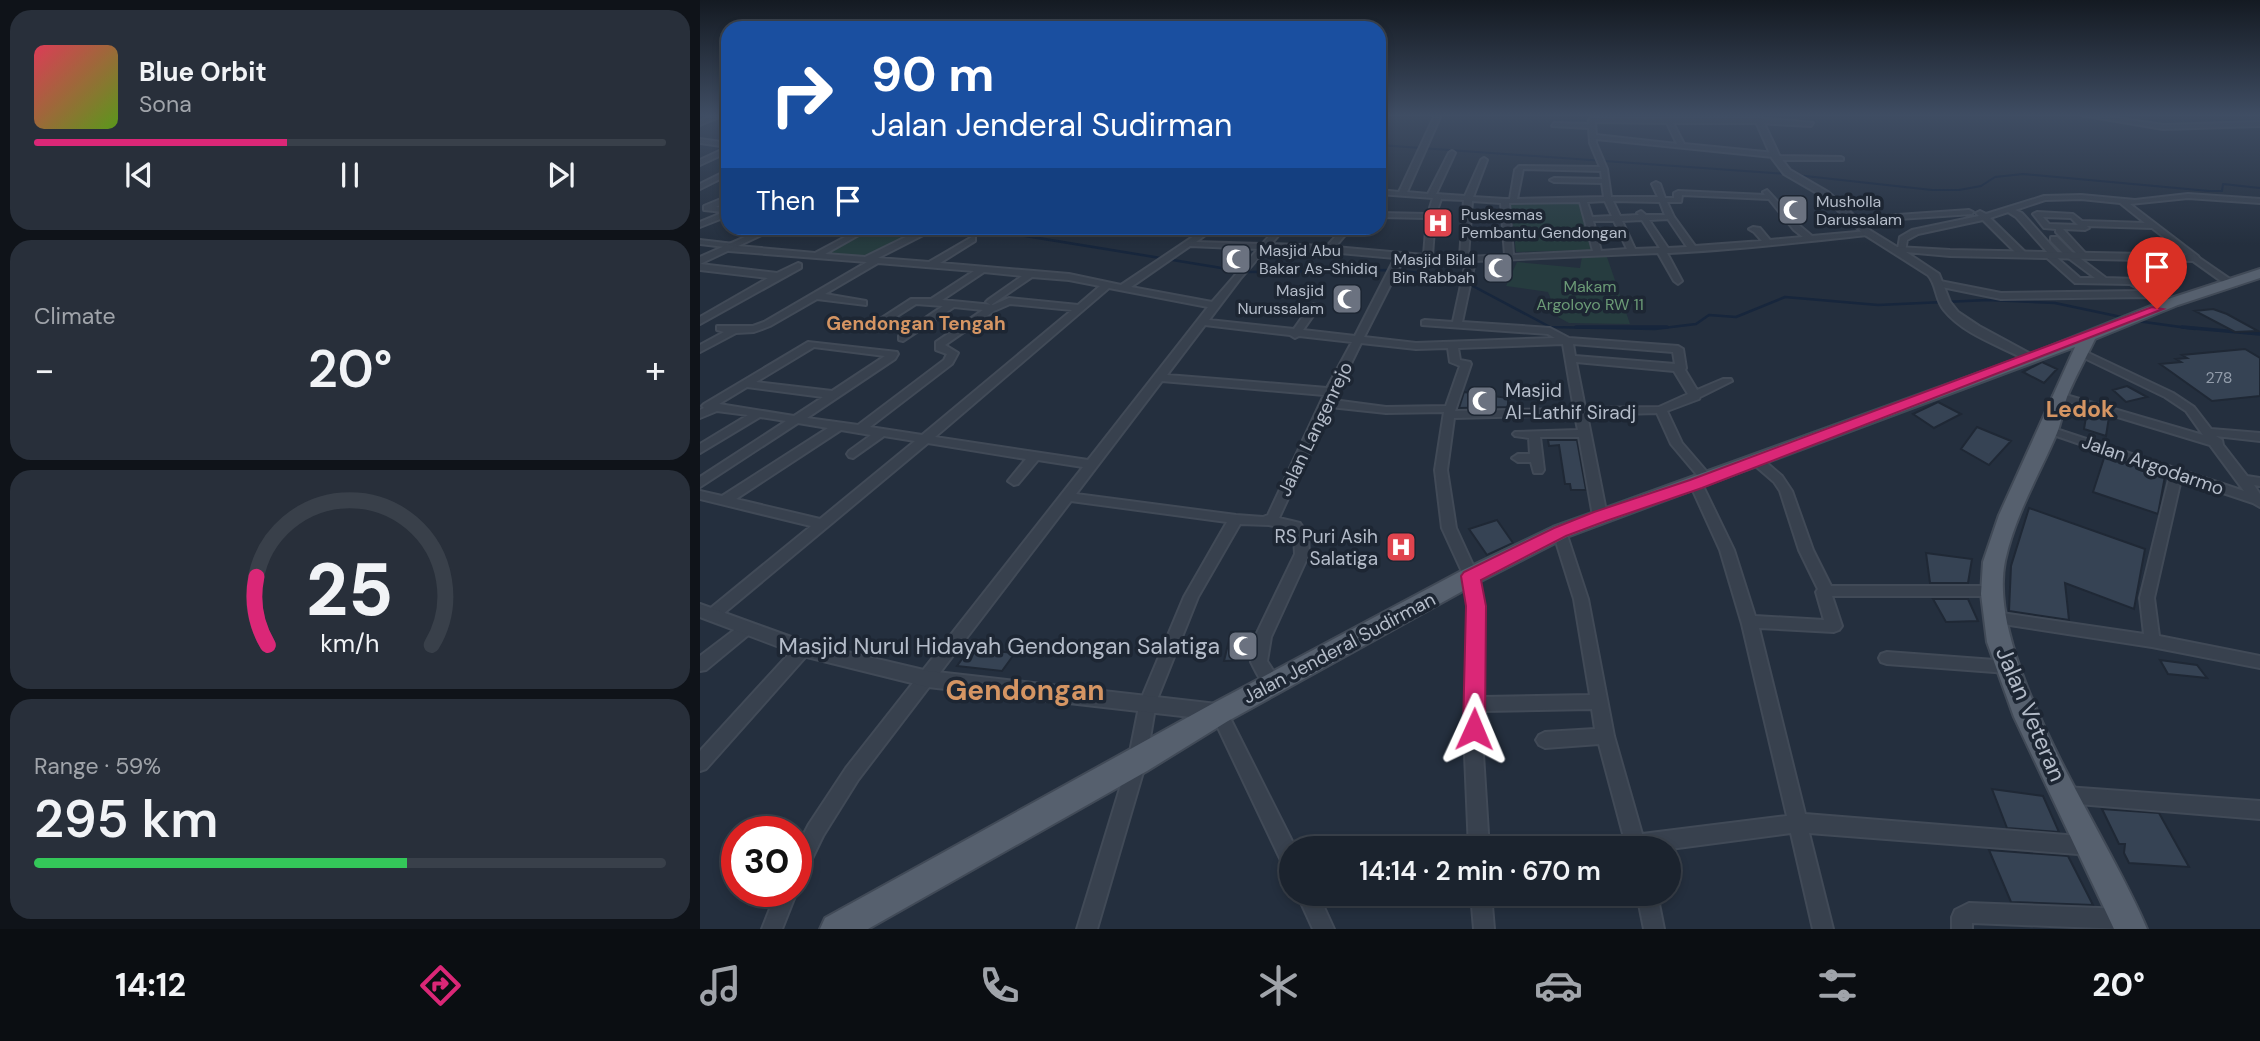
<!DOCTYPE html>
<meta charset="utf-8">
<style>
:root{--surface:#1b232e;--page:#282f3a;--text:#f1f3f6;--muted:#a0a4aa;--line:#39404a;--accent:#db2777}
body{margin:0;font-family:"DM Sans",sans-serif;background:var(--page);color:var(--text);height:100vh;display:flex;flex-direction:column;font-size:26px;white-space:nowrap}
*{box-sizing:border-box;margin:0}
p{font-size:23px;color:var(--muted)}
.icon{flex:none;width:38px;height:38px;fill:none;stroke:currentColor;stroke-width:2;stroke-linecap:round;stroke-linejoin:round}
.map{position:relative;flex:1;overflow:hidden}
.panel{display:flex;flex-direction:column;gap:10px;padding:10px;background:#0f1319;width:700px}
.panel>*{flex:none}
.banner{position:absolute;left:21px;top:21px;width:665px;height:214px;border-radius:21px;box-shadow:0 4px 10px #0003,0 0 0 2px var(--line);background:#1a4fa0;color:#fff;overflow:hidden}
.speed{position:absolute;left:21px;top:816px;display:flex;gap:14px;font-size:35px;font-weight:700;text-align:center}
.speed>*{display:grid;place-content:center;width:91px;height:91px;border-radius:50%;background:var(--surface);box-shadow:0 4px 10px #0003,0 0 0 2px var(--line);line-height:1}
.speed .limit{border:10px solid #d22;background:#fff;color:#111}
.pin{position:absolute;display:grid;place-items:center;width:60px;height:60px;color:#fff;margin:-72px -30px;border-radius:50% 50% 50% 0;rotate:-45deg;box-shadow:0 0 7px #0007}
.pin .icon{rotate:45deg}
.me{position:absolute;width:77px;margin:-38px;rotate:1deg;stroke-linejoin:round;filter:drop-shadow(0 0 5px #0008)}
.turn{display:flex;align-items:center;gap:24px;height:147px;padding:0 35px;font-size:32px}
.turn .icon{width:91px;height:91px;stroke-width:2.5}
.turn b{display:block;font-size:49px;line-height:60px}
.then{display:flex;align-items:center;height:66px;padding:0 35px;background:#0003;gap:14px;font-size:26px}
.big{font-size:52px;font-weight:600;line-height:1.1}
.panel .widget{flex:1;display:flex;flex-direction:column;justify-content:center;gap:10px;min-width:0;padding:0 24px;border-radius:21px;background:var(--page)}
.panel .dial{align-items:center;gap:0}
.dial svg{height:182px;overflow:visible;fill:none;stroke:var(--line);stroke-width:7;stroke-linecap:round;text-anchor:middle}
.dial text{fill:var(--text);stroke:none}
.song{display:flex;align-items:center;gap:21px}
.cover{width:84px;height:84px;border-radius:10px;background:linear-gradient(135deg,hsl(350 70% 55%),hsl(90 70% 35%))}
.played{height:7px;border-radius:4px;background:linear-gradient(90deg,var(--accent) 40%,var(--line) 40%)}
.keys{display:flex;justify-content:space-around;direction:ltr}
.heat{display:flex;justify-content:space-between;align-items:center;font-size:38px;direction:ltr}
.charge{height:10px;border-radius:5px;background:linear-gradient(90deg,#34c759 59%,var(--line) 0)}
.trip{position:absolute;left:579px;top:836px;width:402px;height:70px;border-radius:35px;background:var(--surface);box-shadow:0 4px 10px #0003,0 0 0 2px var(--line);font-weight:600;line-height:70px;text-align:center}
.menu{display:flex;height:112px;justify-content:space-around;align-items:center;background:#0b0e12;color:var(--muted)}
.menu .icon{width:49px;height:49px}
.menu .on{color:var(--accent)}
.menu b{font-size:32px;color:var(--text)}
main{display:flex;flex:1;min-height:0}
.map>svg:first-child{display:block}
.green{fill:#263c3f}
.lines{fill:none;stroke-linecap:round;stroke-linejoin:round}
.stream-far2{stroke:#17263c;stroke-width:2}
.stream-far1{stroke:#17263c;stroke-width:2.5}
.stream{stroke:#17263c;stroke-width:3.5}
.building{fill:#364354;stroke:#1f2835;stroke-width:2}
.minor-casing{stroke:#414a57;stroke-width:4}
.tertiary-casing{stroke:#414a57;stroke-width:4}
.primary-casing{stroke:#414a57;stroke-width:4}
.minor{fill:#38414e;fill-rule:evenodd}
.tertiary{fill:#38414e;fill-rule:evenodd}
.primary{fill:#56606e;fill-rule:evenodd}
.route{fill:#db2777;stroke:#8e194d;stroke-width:2}
.labels{text-anchor:middle;dominant-baseline:central;stroke-width:7;stroke-linejoin:round;paint-order:stroke}
.far-poi-label{font-size:16px;fill:#b4bcc9;stroke:#1d2633;text-anchor:start}
.far-park-label{font-size:16px;fill:#6b9a76;stroke:#1d2633}
.number-label{font-size:16px;fill:#929caa}
.far-quarter-label{font-size:19px;font-weight:bold;fill:#d59563;stroke:#1d2633}
.poi-label{font-size:19px;fill:#b4bcc9;stroke:#1d2633;text-anchor:start}
.street-label{font-size:19px;fill:#b4bcc9;stroke:#1d2633}
.quarter-label{font-size:23px;font-weight:bold;fill:#d59563;stroke:#1d2633}
.near-poi-label{font-size:23px;fill:#b4bcc9;stroke:#1d2633;text-anchor:end}
.near-street-label{font-size:23px;fill:#b4bcc9;stroke:#1d2633}
.near-quarter-label{font-size:28px;font-weight:bold;fill:#d59563;stroke:#1d2633}
</style>
<main>
<section class="panel">
<div class="widget">
<div class="song"><i class="cover"></i><div><b>Blue Orbit</b><p>Sona</p></div></div>
<div class="played"></div>
<div class="keys"><svg class="icon" aria-label="previous" viewBox="0 0 24 24"><path d="M18 5L8 12l10 7zM5 5v14"/></svg><svg class="icon" aria-label="pause" viewBox="0 0 24 24"><path d="M8 5v14M16 5v14"/></svg><svg class="icon" aria-label="next" viewBox="0 0 24 24"><path d="M6 5l10 7-10 7zM19 5v14"/></svg></div>
</div>
<div class="widget"><p>Climate</p>
<div class="heat"><a>−</a><b class="big">20°</b><a>+</a></div>
</div>
<div class="widget dial"><svg viewBox="0 0 100 80">
<path d="M14 69A42 42 0 1 1 86 69"/>
<path d="M14 69A42 42 0 0 1 9 39" stroke="#db2777"/>
<text x="50" y="56" font-size="32" font-weight="700">25</text>
<text x="50" y="72" font-size="11">km/h</text>
</svg></div>
<div class="widget"><p>Range · 59%</p><b class="big">295 km</b><div class="charge"></div></div>
</section>
<div class="map">
<svg width="1560" height="929" viewBox="0 0 1560 929">
<rect width="100%" height="100%" fill="#242f3e"/>
<!-- green -->
<path class="green" d="M881 202 896 250 816 252 810 203Z
M161 232 215 234 167 257 122 254Z
M882 257H907L930 324 869 323 858 317 848 292 806 286 817 262 880 268Z"/>
<g class="lines">
<!-- stream-far2 -->
<path class="stream-far2" d="M679 145 1088 174
M1096 175 1232 190H1259L1281 186 1295 177 1323 174 1509 191H1522L1523 184 1560 188"/>
<!-- stream-far1 -->
<path class="stream-far1" d="M277 228 546 272 693 270 756 277 850 327 955 329 996 324 1009 315 1036 317 1085 297 1178 305 1288 300 1355 303 1426 318
M1437 321 1495 329"/>
<!-- stream -->
<path class="stream" d="M876 327H967
M1482 327 1560 334"/>
</g>
<!-- building -->
<path class="building" d="M1513 309 1527 314 1558 331 1535 332 1495 311Z
M1545 349 1560 358V396L1512 401 1460 364 1481 362 1476 359 1487 358 1482 355Z
M1342 362 1357 369 1344 383 1323 372Z
M1427 386 1447 397 1426 402 1413 390Z
M764 392 808 398V407L759 408Z
M1238 402 1261 414 1234 428 1213 414Z
M1387 411 1409 417 1406 436 1384 429Z
M1277 427 1311 441 1289 465 1261 449Z
M848 440H877L886 490H871L870 484H865L859 445 849 446Z
M1405 455 1465 476 1458 514 1393 492Z
M1329 508 1445 549 1434 609 1365 583 1369 620 1309 611 1311 566Z
M797 520 813 543 787 555 769 529Z
M1226 553 1272 559 1268 583H1230Z
M1233 599H1268L1278 621 1246 622Z
M555 631 549 660 524 661 531 632Z
M270 648 294 651 315 653 302 671 257 666Z
M1460 660 1497 665 1507 678 1468 674Z
M1292 789 1343 796 1359 832 1307 828Z
M1402 809 1459 813 1489 867 1429 863 1424 853 1425 844H1419Z
M1289 850 1368 856 1393 905 1311 902Z"/>
<g class="lines">
<!-- minor casing -->
<g class="minor-casing">
<path id="minor" d="M15 115H24L0 125V121Z
M735 115H741L707 192 728 194 749 153 752 151 755 153 736 194 765 196 781 160 784 158 787 160 773 197 805 199H810L815 170 819 166 900 167 890 143 889 128 852 126 854 123 889 124V120L892 118C964 121 1042 114 1113 123L1111 126 1057 123H973L984 144 1075 153 1078 156 1141 157 1143 158V160H1076L1073 157 896 139V143L907 169 911 197H958L952 184 956 182 960 184 965 198H974V193L978 191 1065 195 1063 192 1067 190 1100 226 1112 236 1168 231 1172 233 1168 235C1102 242 1035 250 969 253H967L982 281 978 284 974 281 958 253 775 261 762 322 850 328 869 338 978 346 983 349 986 368 985 370 997 390 1023 379H1031L1032 381 1000 397 999 399 967 411 982 443 1013 479 1007 483 1003 482 971 444 957 413 887 415 907 516 900 520 893 516 879 437H840L844 470 842 473H834L831 462H818L812 458 818 454H830L829 438 815 436 813 434 815 432 878 430 875 415 754 418 747 470 756 528 778 576 783 606V697L890 695 874 599 853 532 855 529H865L888 599 914 736 942 834 1087 816 1042 624 1020 550 990 484 996 480 1002 484 1034 550 1055 616 1124 620 1116 592 1118 589 1099 550 1080 491 1074 482 1052 463 1050 460 1052 457H1060L1082 476 1092 491 1113 550 1131 586H1292L1297 587 1299 591 1297 595 1292 596H1132L1142 626 1139 630 1134 632 1059 628 1105 814 1391 837 1398 839 1401 846 1398 853 1391 855 1109 833 1133 929H1113L1091 833 970 849H927L899 744 845 748 839 745 836 740 839 735 845 732 895 729 892 709 783 711V754L789 849H769L765 754 769 606 764 576 742 528 735 470 744 412 686 413 630 407 579 518 600 523 608 535 609 554 571 637 567 661 581 683 579 688C564 693 557 673 551 662L555 637 595 554 594 535 591 530 569 525 540 524 498 597 456 702 446 762 397 929H377L428 762 440 702 484 597 527 522 371 501 158 780 123 836 103 877 96 880V849L109 824 146 768 383 467 338 460 318 484 314 485 308 481 326 459 228 443 17 619 12 621 7 619 5 615 7 611 111 526 0 499V491L22 496 128 428 98 423 0 487V477L86 421 60 417 0 453V444L48 415 17 411 0 418V410L4 408 2 406 4 404 108 342 197 352 198 354 195 359 107 418 158 425 244 360 247 354 236 350V342L283 310 254 307 203 341 199 340V336L243 306 216 304 177 329H171V325L211 299H231L274 271 178 263 125 294 166 301V305L117 299 70 326 54 332 36 333 0 352V345L24 332 17 330V326H53L64 322 167 262 29 251 25 247 0 244V240L34 244 38 246 115 253 162 228H171L125 254 165 257 218 231 197 230 193 228H258L254 230 231 231 178 258 229 262 272 237H275V241L240 263 369 274 421 285 506 228H515L496 242 562 244 577 228H585L571 244 627 246 643 228H651L635 247 724 255 727 218 679 217V213L728 214 733 198 679 194V190L699 192ZM895 122 967 123 977 144 896 135ZM823 169 901 171 902 179 854 178 850 180 854 182 902 183 904 197 817 199ZM982 195 1069 199 1094 230 1103 237 1070 240 1060 228 1053 227 1049 229 1054 232 1062 241 995 246 974 217 967 202H981ZM741 199 764 200 760 257 732 256 735 216ZM772 201 801 203 805 255 768 257ZM905 201 912 216 892 217 887 202ZM913 201 960 202 965 215H946L941 211 937 213 939 215 920 216ZM880 202 893 251 813 255 809 203ZM968 219 987 247 968 248 949 220ZM942 220 960 248 935 249 922 221ZM893 221H914L927 249 901 251ZM490 246 558 249 512 302 431 287ZM566 249 629 252 695 258 655 336 603 330 619 307 614 304 611 305 594 329 509 320 540 279ZM704 258 728 262H766L753 322 725 320 722 321V325L848 334 855 338 716 343 664 337ZM284 272 322 276 288 300 286 302 291 305 332 277 369 280 400 286 378 305 309 298 293 305 242 300ZM409 288 508 307 388 460 235 437ZM310 304 372 310 222 435 170 427 252 364 258 353 245 345 294 311ZM505 325 590 335 595 338 599 336 652 342 627 388 467 375ZM661 343 716 349 748 348 750 362 760 366 746 406 686 407 633 400ZM863 344 874 409 755 411 771 364 770 362 760 360 758 348ZM873 344 973 352 975 364 875 356ZM114 347 185 356 132 391 56 382ZM876 362 974 371 988 394 959 407 885 408ZM462 381 624 395 568 515 563 517 536 515 376 494ZM47 387 123 397 94 416 19 404ZM141 430 171 435 149 451 147 454 149 457 153 458 184 436 215 441 120 519 36 499Z
M1381 115H1397L1463 125 1560 122V126L1463 129Z
M0 139 28 143V147L0 143Z
M28 147V152L0 165V160Z
M28 170V175L0 189V184Z
M1488 194 1560 199V203L1488 198 1430 204 1498 256 1499 258 1495 261 1452 228 1387 226 1389 228 1385 230 1363 229 1388 256 1381 258 1356 232V229L1344 228 1333 214 1337 212 1373 214 1382 221 1445 223 1420 203 1381 199 1345 200 1315 210 1322 213 1358 253 1359 255 1356 257 1380 278H1395L1367 257 1351 241V237H1357L1373 253 1406 278 1435 279 1456 292 1476 300 1478 302 1473 305 1451 297 1301 299 1237 286 1235 284 1240 281 1301 293 1443 291 1430 284 1375 283 1346 257 1345 255 1348 253 1316 217 1308 212 1290 218 1325 252V256H1319L1283 220 1218 234 1207 240 1205 251 1198 249 1200 237 1212 230 1279 216 1276 213 1280 211 1286 214 1344 196 1381 195 1435 200ZM1343 217 1371 218 1378 225 1349 224Z
M28 196V201L16 207 28 208V216L0 227V222L24 212 4 210V206Z
M1269 210 1273 212 1272 214 1155 222 1151 220 1155 218Z
M98 263 101 264V268L0 324V317L68 278 0 270V264L77 273Z
M1380 349 1473 393 1494 407 1511 429 1560 433V441L1516 436 1522 440 1523 445 1547 476 1560 478V486L1554 485 1560 494V507L1553 503 1481 479 1454 598 1459 636 1560 656V668L1452 647 1290 622 1287 618 1290 614 1295 612 1444 634 1440 598 1470 475 1345 432 1343 430 1345 428H1353L1544 491 1510 445 1355 398 1353 396 1355 394 1359 393 1503 435 1486 411 1465 397 1376 354V350Z
M47 622 52 624 55 628 52 632 6 670 0 671V656L42 624Z
M103 643 109 645 111 649 109 653 6 769 0 771V751L97 645Z
M1187 652 1308 661 1314 662 1316 667 1314 672 1308 673 1187 664 1181 662 1179 658 1181 654Z
M519 706 525 708 596 849H592V871L585 869 511 713 513 708Z
M1366 787 1560 801V819L1366 803 1360 801 1357 795 1360 789Z
M96 889 97 891 82 929H62L77 891Z
M597 894H618L634 929H613Z
M771 894H791L794 929H774Z
M937 894H957L964 929H944Z
M1269 903 1425 909 1432 912 1435 919 1432 926 1425 929 1272 923V929H1252V917L1255 910Z"/>
</g>
<!-- tertiary casing -->
<g class="tertiary-casing">
<path id="tertiary" d="M1053 115H1060L1080 157 1090 170 1128 192 1171 231 1197 247 1250 250 1495 255 1537 284 1536 286H1528L1493 261 1250 256 1206 252 1239 274 1250 302 1258 312 1279 326 1338 358 1332 362 1328 361C1301 346 1264 335 1244 310 1235 299 1237 285 1228 275L1165 235 1122 196 1084 174 1072 158Z
M65 228H76L0 264V257Z
M0 604 105 642 228 671 517 704 524 706 527 712 524 718 517 720 228 687 103 656 0 617Z"/>
</g>
<!-- primary casing -->
<g class="primary-casing">
<path id="primary" d="M1560 269V278L1478 305 1395 339C1386 358 1375 377 1367 397 1363 408 1362 421 1357 433 1339 475 1315 515 1305 561 1285 661 1408 834 1447 929H1414L1314 717 1287 642 1281 594 1283 562 1299 515 1375 347 867 537 779 582 528 721 447 771 168 929H120L125 918 510 705 763 570 853 527 1323 357 1468 299Z"/>
</g>
<!-- minor -->
<use href="#minor" class="minor"/>
<!-- tertiary -->
<use href="#tertiary" class="tertiary"/>
<!-- primary -->
<use href="#primary" class="primary"/>
</g>
<!-- sky -->
<linearGradient id="sky" x2="0" y2="1"><stop stop-color="#141a22"/><stop offset="0.47" stop-color="#3f4d63"/><stop offset="1" stop-color="#3f4d63" stop-opacity="0"/></linearGradient>
<rect width="1560" height="245" fill="url(#sky)"/>
<!-- route -->
<path class="route" d="M1452 307 1463 309 1002 488 906 521 866 536 781 580 786 606 785 729 782 736 774 739 767 736 763 729 766 606 761 576 764 572 854 528 894 512 990 480Z"/>
<!-- icons -->
<defs>
<g id="mosque-square" transform="scale(1.575)"><rect x="-9" y="-9" width="18" height="18" rx="4" fill="#6b7280" stroke="#1d2633"/><path d="M3.5-4.9A6 6 0 1 0 3.5 4.9A5 5 0 1 1 3.5-4.9Z" fill="#fff"/></g>
<g id="hospital-square" transform="scale(1.575)"><rect x="-9" y="-9" width="18" height="18" rx="4" fill="#e0444e" stroke="#1d2633"/><path d="M-5-5h3v3.5h4V-5h3V5h-3V1.5h-4V5h-3Z" fill="#fff"/></g>
</defs>
<g fill-rule="evenodd">
<use href="#mosque-square" x="1093" y="210"/>
<use href="#hospital-square" x="738" y="223"/>
<use href="#mosque-square" x="536" y="259"/>
<use href="#mosque-square" x="798" y="268"/>
<use href="#mosque-square" x="647" y="299"/>
<use href="#mosque-square" x="782" y="401"/>
<use href="#hospital-square" x="701" y="547"/>
<use href="#mosque-square" x="543" y="646"/>
</g>
<g class="labels">
<!-- far-poi labels -->
<g class="far-poi-label">
<text x="1116" y="201">Musholla<tspan x="1116" dy="18">Darussalam</tspan></text>
<text x="761" y="214">Puskesmas<tspan x="761" dy="18">Pembantu Gendongan</tspan></text>
<text x="559" y="250">Masjid Abu<tspan x="559" dy="18">Bakar As-Shidiq</tspan></text>
<text x="775" y="259" text-anchor="end">Masjid Bilal<tspan x="775" dy="18">Bin Rabbah</tspan></text>
<text x="624" y="290" text-anchor="end">Masjid<tspan x="624" dy="18">Nurussalam</tspan></text>
</g>
<!-- far-park labels -->
<g class="far-park-label">
<text x="890" y="286">Makam<tspan x="890" dy="18">Argoloyo RW 11</tspan></text>
</g>
<!-- number labels -->
<g class="number-label">
<text x="1519" y="377">278</text>
</g>
<!-- far-quarter labels -->
<g class="far-quarter-label">
<text x="216" y="323">Gendongan Tengah</text>
</g>
<!-- poi labels -->
<g class="poi-label">
<text x="805" y="390">Masjid<tspan x="805" dy="22">Al-Lathif Siradj</tspan></text>
<text x="678" y="536" text-anchor="end">RS Puri Asih<tspan x="678" dy="22">Salatiga</tspan></text>
</g>
<!-- street labels -->
<g class="street-label">
<text transform="translate(615 429) rotate(-64)">Jalan Langenrejo</text>
<text transform="translate(1453 465) rotate(19)">Jalan Argodarmo</text>
<text transform="translate(639 648) rotate(-28)">Jalan Jenderal Sudirman</text>
</g>
<!-- quarter labels -->
<g class="quarter-label">
<text x="1380" y="409">Ledok</text>
</g>
<!-- near-poi labels -->
<g class="near-poi-label">
<text x="520" y="646">Masjid Nurul Hidayah Gendongan Salatiga</text>
</g>
<!-- near-street labels -->
<g class="near-street-label">
<text transform="translate(1331 714) rotate(67)">Jalan Veteran</text>
</g>
<!-- near-quarter labels -->
<g class="near-quarter-label">
<text x="325" y="690">Gendongan</text>
</g>
</g>
</svg>
<div class="speed"><div class="limit">30</div></div>
<div class="pin" style="left:1457px;top:309px;background:#d93025"><svg class="icon" aria-label="arrive" viewBox="0 0 24 24"><path d="M6 21V4h12l-3 4 3 4H6"/></svg></div>
<svg class="me" style="left:774px;top:729px" viewBox="-20 -20 40 40"><path d="M0-17L14 15 0 8-14 15z" fill="#db2777" stroke="#fff" stroke-width="4"/></svg>
<div class="trip">14:14 · 2 min · 670 m</div>
<div class="banner">
<div class="turn"><svg class="icon" aria-label="right" viewBox="0 0 24 24"><path d="M7 20v-9h11M14 6l5 5-5 5"/></svg><div><b>90 m</b>Jalan Jenderal Sudirman</div></div>
<div class="then">Then<svg class="icon" aria-label="arrive" viewBox="0 0 24 24"><path d="M6 21V4h12l-3 4 3 4H6"/></svg></div>
</div>
</div>
</main>
<nav class="menu">
<b>14:12</b>
<svg class="icon on" aria-label="directions" viewBox="0 0 24 24"><path d="M12 3l9 9-9 9-9-9zM9 14v-3h6M13 9l2 2-2 2"/></svg>
<svg class="icon" aria-label="music" viewBox="0 0 24 24"><path d="M9 18V5l10-2v13"/><circle cx="6" cy="18" r="3"/><circle cx="16" cy="16" r="3"/></svg>
<svg class="icon" aria-label="phone" viewBox="0 0 24 24"><path d="M5 4h4l2 5-3 2q2 4 5 5l2-3 5 2v4C11 20 4 13 5 4z"/></svg>
<svg class="icon" aria-label="climate" viewBox="0 0 24 24"><path d="M12 3v18M4 7l16 10M4 17L20 7"/></svg>
<svg class="icon" aria-label="car" viewBox="0 0 24 24"><path d="M5 17H2v-5l4-1 3-4h7l3 4 3 1v5h-3M9 17h6M6 11h13"/><circle cx="7" cy="17" r="2"/><circle cx="17" cy="17" r="2"/></svg>
<svg class="icon" aria-label="filters" viewBox="0 0 24 24"><path d="M4 7h16M4 17h16"/><circle cx="9" cy="7" r="2"/><circle cx="15" cy="17" r="2"/></svg>
<b>20°</b>
</nav>
